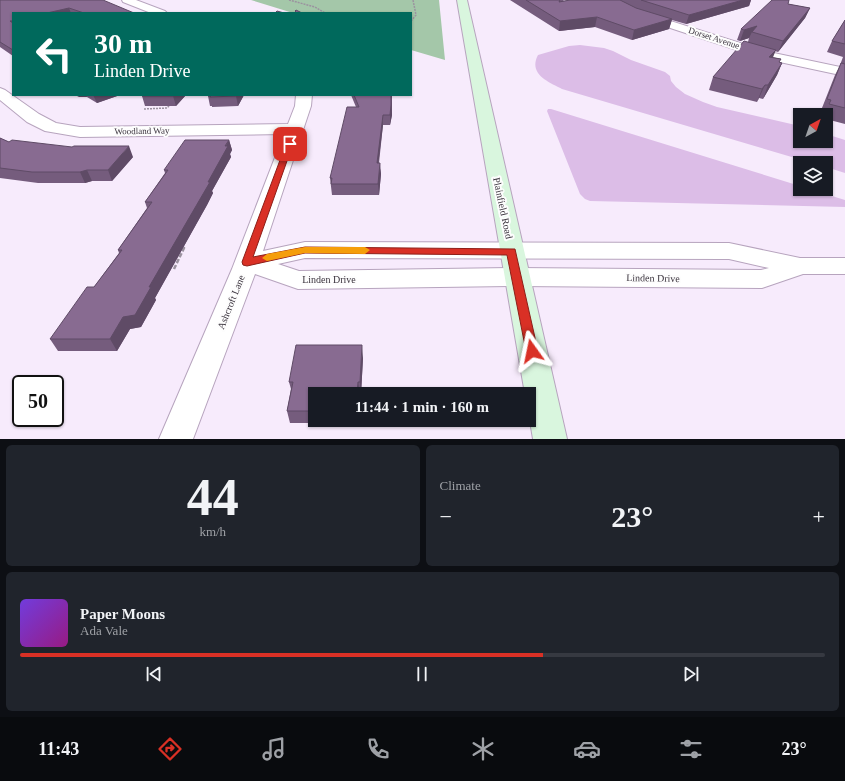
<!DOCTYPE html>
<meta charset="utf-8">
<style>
:root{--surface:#171b24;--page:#20242c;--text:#f1f3f6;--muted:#9ea1a6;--line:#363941;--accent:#d93025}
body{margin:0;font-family:Georgia,serif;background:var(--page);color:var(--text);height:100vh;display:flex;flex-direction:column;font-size:15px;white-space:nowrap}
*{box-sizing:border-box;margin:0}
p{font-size:13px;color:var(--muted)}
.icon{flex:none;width:22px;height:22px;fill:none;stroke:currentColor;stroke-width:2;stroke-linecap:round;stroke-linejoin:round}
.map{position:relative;height:439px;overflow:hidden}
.details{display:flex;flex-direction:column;gap:6px;padding:6px;background:#0d0f14;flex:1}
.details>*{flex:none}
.banner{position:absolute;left:12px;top:12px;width:400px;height:84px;border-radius:0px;box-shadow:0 1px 3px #0004;background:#00695c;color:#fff;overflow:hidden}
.needle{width:26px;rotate:40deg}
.controls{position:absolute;left:793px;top:108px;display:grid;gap:8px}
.controls a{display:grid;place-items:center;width:40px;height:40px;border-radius:0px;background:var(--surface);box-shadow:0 1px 3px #0004;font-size:20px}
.speed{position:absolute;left:12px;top:375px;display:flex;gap:8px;font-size:20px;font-weight:700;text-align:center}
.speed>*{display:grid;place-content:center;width:52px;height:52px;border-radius:50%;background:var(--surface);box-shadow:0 1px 3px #0004;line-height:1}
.speed .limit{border:2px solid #111;border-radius:6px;background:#fff;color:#111}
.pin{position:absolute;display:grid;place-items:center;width:34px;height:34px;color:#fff;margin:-17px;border-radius:8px;box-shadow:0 2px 6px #0006}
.me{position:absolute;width:44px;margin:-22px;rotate:348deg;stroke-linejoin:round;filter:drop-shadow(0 0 3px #0008)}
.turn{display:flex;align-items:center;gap:14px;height:84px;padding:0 16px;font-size:18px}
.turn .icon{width:52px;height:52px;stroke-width:2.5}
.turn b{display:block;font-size:28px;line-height:34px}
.big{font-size:30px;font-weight:700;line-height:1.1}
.details .card{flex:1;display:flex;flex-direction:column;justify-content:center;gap:6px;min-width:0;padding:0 14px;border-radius:6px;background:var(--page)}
.details .dial{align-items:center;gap:0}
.dial b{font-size:52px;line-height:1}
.song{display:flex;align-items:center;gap:12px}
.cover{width:48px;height:48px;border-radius:6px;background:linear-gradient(135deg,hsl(260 70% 55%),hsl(310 70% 35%))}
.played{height:4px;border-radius:2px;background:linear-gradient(90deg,var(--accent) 65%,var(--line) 65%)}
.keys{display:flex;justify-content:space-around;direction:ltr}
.heat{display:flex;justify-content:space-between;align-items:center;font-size:22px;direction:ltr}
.details .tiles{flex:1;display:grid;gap:6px;grid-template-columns:1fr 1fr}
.card:last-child{grid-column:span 2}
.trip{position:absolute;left:308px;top:387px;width:228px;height:40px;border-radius:0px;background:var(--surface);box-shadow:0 1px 3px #0004;font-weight:700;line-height:40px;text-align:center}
.tabs{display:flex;height:64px;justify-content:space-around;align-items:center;background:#090b0e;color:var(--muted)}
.tabs .icon{width:28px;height:28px}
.tabs .selected{color:var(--accent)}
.tabs b{font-size:18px;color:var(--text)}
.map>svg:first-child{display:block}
.green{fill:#a4c7a9}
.water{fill:#dcbde7}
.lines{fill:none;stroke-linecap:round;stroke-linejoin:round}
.minor-casing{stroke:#b7a4be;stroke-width:2}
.secondary-casing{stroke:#b7a4be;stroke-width:2}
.path-far1{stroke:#9b929f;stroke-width:1.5;stroke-dasharray:2 1;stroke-linecap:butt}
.path{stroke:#9b929f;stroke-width:2.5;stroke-dasharray:4.5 2;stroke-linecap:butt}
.minor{fill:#fff;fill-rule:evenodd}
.secondary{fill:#d9f6de;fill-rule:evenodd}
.wall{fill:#755c7d}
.shaded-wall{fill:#5f4b66}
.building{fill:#886b91;stroke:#5f4b66}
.route{fill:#d93025;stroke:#8d1f18}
.slow{fill:#f59e0b}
.labels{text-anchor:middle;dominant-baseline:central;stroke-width:4;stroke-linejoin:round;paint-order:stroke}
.far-street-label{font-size:9px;fill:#3a333d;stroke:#fdfdfd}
.street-label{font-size:10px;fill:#3a333d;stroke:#fdfdfd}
</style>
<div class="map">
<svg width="845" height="439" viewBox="0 0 845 439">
<rect width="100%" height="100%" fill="#f7ebfc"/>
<!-- green -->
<path class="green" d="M251 0H439L445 60 411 50V13H293Z"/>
<!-- water -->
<path class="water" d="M580 45 604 48 613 51 631 60 665 72 670 76 671 81 676 87 685 94 703 102 717 107 800 126V141H826V134L845 140V173L826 167V163H812L562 89C548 82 528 74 538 55L569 46Z
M551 109 800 186V189H809L845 200V207L590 201 585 199 580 194 547 111 548 109Z"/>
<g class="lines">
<!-- minor casing -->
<g class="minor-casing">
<path id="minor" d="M122 0H136L165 11 167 13H151L123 2Z
M604 0H617L642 12 769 52 845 68V76L761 58 634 16 605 2Z
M0 88 5 90 39 114 56 123 80 127 288 124 295 106 296 95H312L311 106 307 118 263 251 305 242 729 243 800 258H845V274H803L762 288 517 286 298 289 255 274 193 439H159L232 269 284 134 80 137 45 131 27 122 0 100ZM305 258 729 259 769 268 761 270 517 268 299 271 278 264Z"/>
</g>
<!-- secondary casing -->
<g class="secondary-casing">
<path id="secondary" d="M457 0H467L567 439H533L529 415V394H525Z"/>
</g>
<!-- path-far1 -->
<path class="path-far1" d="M289 0 315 7 325 13
M411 21 416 15 413 0
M144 109 167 108 169 106"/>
<!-- path -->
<path class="path" d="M174 269 184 248H181"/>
<!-- minor -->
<use href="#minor" class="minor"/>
<!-- secondary -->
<use href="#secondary" class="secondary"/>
</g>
<!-- wall -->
<path class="wall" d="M0 0 134 13H13V56L0 47Z
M510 0H564L563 1 570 0H751L749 6 686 24 672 20 669 29 632 40 595 27 559 31Z
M788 4 810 8 805 18 778 52 775 51 772 57 781 59 779 62 782 63 777 75 763 99 759 98 757 102 709 90 713 77 748 42 749 38 740 41 737 40 741 29Z
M845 20V124L826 119V115H824V114L820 113 835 75 840 65 843 57 827 52 832 41Z
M75 95H120L97 103 87 97H79Z
M186 95 176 106H145L142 96Z
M208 95H244L238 106 212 107V106H210L208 96Z
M351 95H392V115L390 125H383L379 163 381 174 379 195H332L330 178 356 107Z
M0 138 9 142 133 157 112 181H92L85 183H38L0 178Z
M229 140 232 150 230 154 231 157 212 191 213 193 207 205 155 298 156 300 141 327 130 329 117 351H58L50 339 94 287 119 253 118 250 147 208 145 202 165 173 164 170Z
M363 358 361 394H315V420H357V423H290L287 411 291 389 289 382Z"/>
<!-- shaded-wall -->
<path class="shaded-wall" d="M743 0H751L749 6 686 24 689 15Z
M69 8 71 13H47Z
M810 8 805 18 778 52 783 41Z
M597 17 595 27 559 31 560 21Z
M672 19 669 29 632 40 634 30Z
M757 26 752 32 749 38 740 41 744 30Z
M776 50 771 62 769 57Z
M782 63 777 75 763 99 768 85Z
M765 85 759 98 757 102 762 89Z
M78 95H86L87 97H79Z
M93 95H120L97 103Z
M174 95H186L176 106 173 96Z
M237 95H244L238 106 236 96Z
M391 95 392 115 390 125V115Z
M383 115V125L377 174V163Z
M229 140 232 150 230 154 231 157 212 191 213 193 207 205 155 298 156 300 141 327 130 329 117 351 110 339 123 317 149 287 208 182Z
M129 146 133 157 112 181 108 170Z
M380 163 381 174 379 195 378 184Z
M87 170 92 181 85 183 80 172Z
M362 345 363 358 361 394 360 382Z
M358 382 360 394H357Z"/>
<!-- building -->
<path class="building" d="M0 0H103L134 13H84L69 8 47 13H13V21H10L13 23V50L0 42Z
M526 0H560L559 2 570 0H620L636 8 672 19 634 30 597 17 560 21Z
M641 0H743L689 15Z
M772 0H789L788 4 810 8 783 41 752 32 757 26 744 30 741 29Z
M296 10 302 13H297L295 11Z
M277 11 284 13H275Z
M845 20V44L832 41Z
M744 41 776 50 769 57 781 59 779 62 782 63 768 85H765L762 89 713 77Z
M841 63 845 64V108L829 104 831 100 827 99Z
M143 95H174L173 96H142Z
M208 95H237L236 96 210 97 211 96H208Z
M354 95H391V105L390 115H383L377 163H380L378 184H331L332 178H330L347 107H359Z
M0 138 9 142 12 140 72 147 74 146H129L108 170H87L80 172H32L0 168Z
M185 140H229L225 146H228L208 182H210L203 194 149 287H151L135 315 123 317 110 339H50L87 287H94L122 250H118L152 202H145L168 170H164Z
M296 345H362L360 382H358L357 394H315V411H287L293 382H289Z"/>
<!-- route -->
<path class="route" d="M290 142 293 144 253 257 305 247 515 249 538 351 536 354 532 356 528 354 526 351 507 255 305 253 247 266 243 265 242 262 286 144Z"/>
<!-- slow -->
<path class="slow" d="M305 247H365L370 250 365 254 305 253 267 261 262 258 267 254Z"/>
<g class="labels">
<!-- far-street labels -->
<g class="far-street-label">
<text transform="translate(714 38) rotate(18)">Dorset Avenue</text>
<text transform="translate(142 131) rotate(-1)">Woodland Way</text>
</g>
<!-- street labels -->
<g class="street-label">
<text transform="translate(503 208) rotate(78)">Plainfield Road</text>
<text transform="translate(653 278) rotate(1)">Linden Drive</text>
<text x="329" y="279">Linden Drive</text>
<text transform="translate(231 302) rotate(-68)">Ashcroft Lane</text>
</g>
</g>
</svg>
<div class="controls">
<a><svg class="needle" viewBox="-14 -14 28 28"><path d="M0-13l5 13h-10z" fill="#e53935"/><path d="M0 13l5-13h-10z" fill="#9ea1a6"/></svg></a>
<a><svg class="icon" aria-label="layers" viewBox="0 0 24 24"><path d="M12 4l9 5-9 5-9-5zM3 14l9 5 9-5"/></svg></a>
</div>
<div class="speed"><div class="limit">50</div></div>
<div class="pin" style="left:290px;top:144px;background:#d93025"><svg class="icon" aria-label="arrive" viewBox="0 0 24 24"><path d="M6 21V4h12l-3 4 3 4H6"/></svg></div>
<svg class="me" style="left:532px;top:351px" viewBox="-20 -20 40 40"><path d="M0-17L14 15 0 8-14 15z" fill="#d93025" stroke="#fff" stroke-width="4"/></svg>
<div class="trip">11:44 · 1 min · 160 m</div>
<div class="banner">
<div class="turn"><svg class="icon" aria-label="left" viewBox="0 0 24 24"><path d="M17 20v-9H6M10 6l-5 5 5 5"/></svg><div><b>30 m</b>Linden Drive</div></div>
</div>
</div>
<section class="details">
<div class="tiles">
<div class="card dial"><b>44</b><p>km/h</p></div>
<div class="card"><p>Climate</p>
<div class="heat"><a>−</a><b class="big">23°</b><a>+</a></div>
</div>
<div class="card">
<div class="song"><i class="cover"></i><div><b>Paper Moons</b><p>Ada Vale</p></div></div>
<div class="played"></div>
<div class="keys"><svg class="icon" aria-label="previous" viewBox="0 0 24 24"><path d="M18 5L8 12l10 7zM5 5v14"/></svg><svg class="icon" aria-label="pause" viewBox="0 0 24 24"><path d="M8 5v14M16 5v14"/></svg><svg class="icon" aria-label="next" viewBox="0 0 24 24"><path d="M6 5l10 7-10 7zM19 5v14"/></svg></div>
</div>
</div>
</section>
<nav class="tabs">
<b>11:43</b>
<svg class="icon selected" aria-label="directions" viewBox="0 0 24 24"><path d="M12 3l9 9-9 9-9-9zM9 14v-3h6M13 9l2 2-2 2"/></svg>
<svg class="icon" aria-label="music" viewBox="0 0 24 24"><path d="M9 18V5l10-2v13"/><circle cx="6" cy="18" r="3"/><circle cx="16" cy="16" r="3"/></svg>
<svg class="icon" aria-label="phone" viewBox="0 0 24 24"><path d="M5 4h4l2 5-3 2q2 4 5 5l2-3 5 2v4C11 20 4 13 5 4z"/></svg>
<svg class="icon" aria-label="climate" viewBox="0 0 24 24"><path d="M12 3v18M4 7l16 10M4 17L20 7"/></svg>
<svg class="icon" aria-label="car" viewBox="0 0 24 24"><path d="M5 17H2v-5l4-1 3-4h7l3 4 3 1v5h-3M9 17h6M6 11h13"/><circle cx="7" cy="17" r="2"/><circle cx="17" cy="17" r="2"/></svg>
<svg class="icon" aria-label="filters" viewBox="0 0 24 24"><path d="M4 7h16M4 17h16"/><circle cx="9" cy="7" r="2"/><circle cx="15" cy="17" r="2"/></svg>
<b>23°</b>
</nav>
